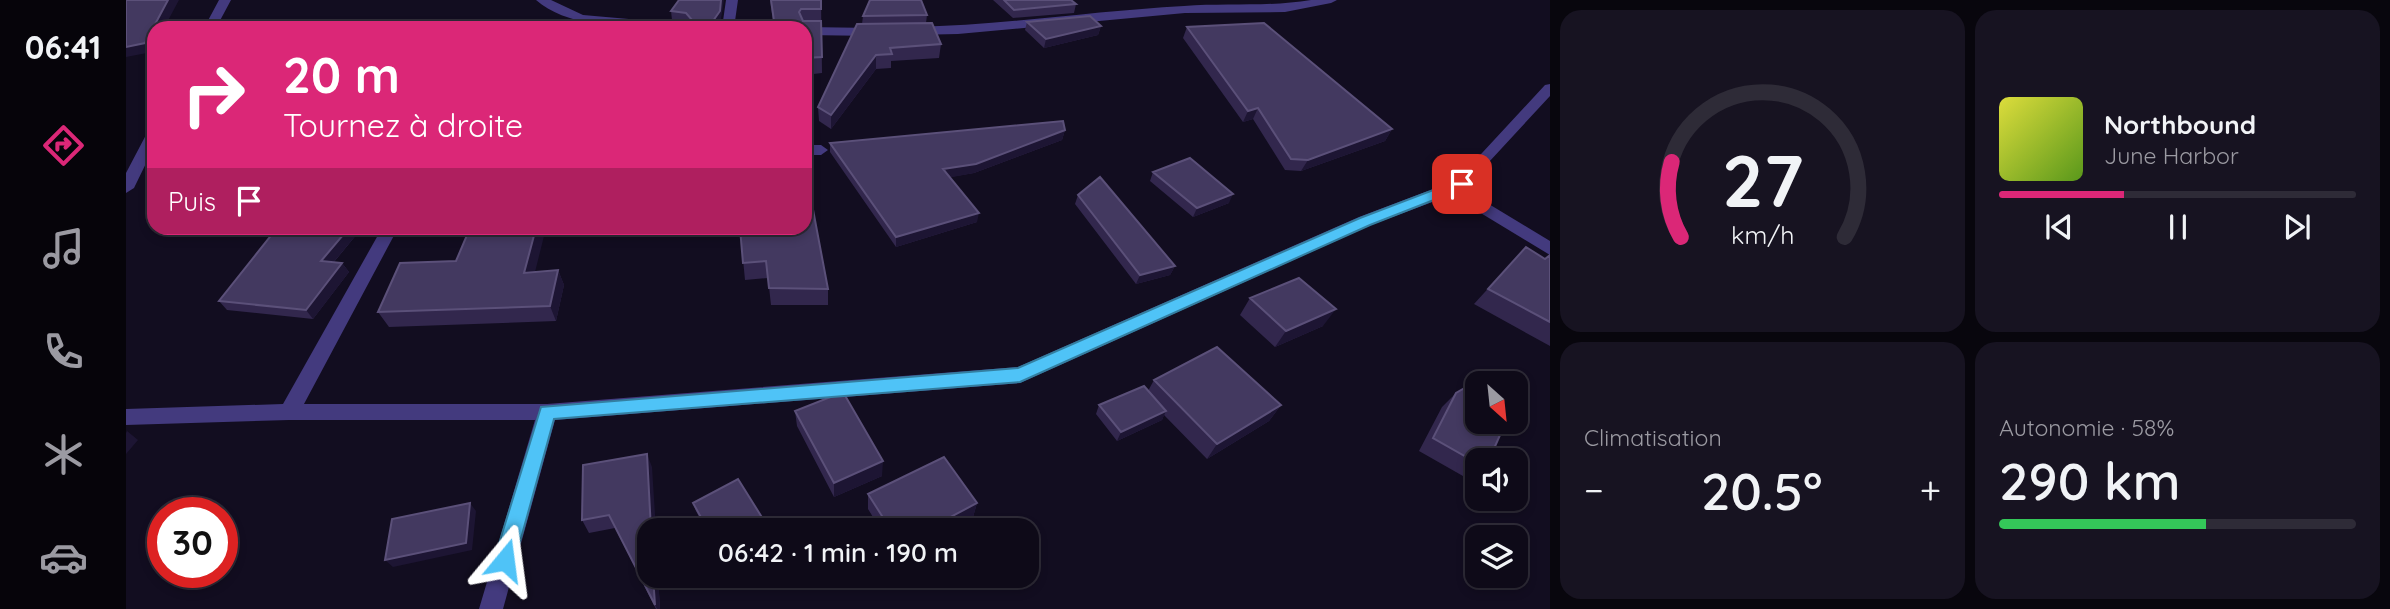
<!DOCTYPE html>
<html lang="fr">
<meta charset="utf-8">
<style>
:root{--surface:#0e0a18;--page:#171321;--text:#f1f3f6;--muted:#9b9aa2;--line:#2e2b37;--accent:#db2777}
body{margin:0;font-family:Quicksand,sans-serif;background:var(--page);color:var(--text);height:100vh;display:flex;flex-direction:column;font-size:26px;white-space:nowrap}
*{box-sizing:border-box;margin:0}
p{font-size:23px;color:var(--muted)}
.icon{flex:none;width:38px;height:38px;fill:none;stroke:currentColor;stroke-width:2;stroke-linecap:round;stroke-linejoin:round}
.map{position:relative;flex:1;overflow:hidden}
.side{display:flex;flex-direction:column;gap:10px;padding:10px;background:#08060d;width:840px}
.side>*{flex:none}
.banner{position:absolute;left:21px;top:21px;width:665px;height:214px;border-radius:21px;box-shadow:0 4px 10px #0003,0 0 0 2px var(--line);background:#db2777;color:#fff;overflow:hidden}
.needle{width:46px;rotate:153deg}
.fabs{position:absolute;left:1339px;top:371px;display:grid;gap:14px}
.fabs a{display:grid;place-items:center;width:63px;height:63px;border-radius:14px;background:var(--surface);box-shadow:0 4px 10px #0003,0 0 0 2px var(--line);font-size:35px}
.speed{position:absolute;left:21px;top:497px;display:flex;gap:14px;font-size:35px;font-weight:700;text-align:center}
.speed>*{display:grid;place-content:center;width:91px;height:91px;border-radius:50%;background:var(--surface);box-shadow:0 4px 10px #0003,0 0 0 2px var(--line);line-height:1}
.speed .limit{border:10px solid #d22;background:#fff;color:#111}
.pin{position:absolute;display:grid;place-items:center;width:60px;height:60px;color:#fff;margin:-30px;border-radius:14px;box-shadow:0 4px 10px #0006}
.me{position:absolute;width:77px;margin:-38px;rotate:16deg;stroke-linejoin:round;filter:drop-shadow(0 0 5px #0008)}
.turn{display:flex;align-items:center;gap:24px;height:147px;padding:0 21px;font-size:32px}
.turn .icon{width:91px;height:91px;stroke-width:2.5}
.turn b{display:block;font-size:49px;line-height:60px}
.then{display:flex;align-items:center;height:66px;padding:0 21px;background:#0003;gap:14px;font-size:26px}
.big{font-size:52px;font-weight:600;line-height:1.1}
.side .widget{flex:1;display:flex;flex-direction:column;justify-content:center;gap:10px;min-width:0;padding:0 24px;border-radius:21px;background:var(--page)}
.side .dial{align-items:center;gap:0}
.dial svg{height:182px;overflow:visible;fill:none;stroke:var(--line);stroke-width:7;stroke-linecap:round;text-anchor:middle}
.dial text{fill:var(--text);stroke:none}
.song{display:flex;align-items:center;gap:21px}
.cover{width:84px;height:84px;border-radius:10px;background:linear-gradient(135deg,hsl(60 70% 55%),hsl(90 70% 35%))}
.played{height:7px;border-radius:4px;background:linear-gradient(90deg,var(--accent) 35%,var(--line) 35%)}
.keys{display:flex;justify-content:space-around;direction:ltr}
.heat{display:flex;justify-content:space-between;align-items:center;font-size:38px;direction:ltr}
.charge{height:10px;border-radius:5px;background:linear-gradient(90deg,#34c759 58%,var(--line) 0)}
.side .tiles{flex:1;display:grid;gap:10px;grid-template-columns:repeat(2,1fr)}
.trip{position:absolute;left:511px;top:518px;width:402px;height:70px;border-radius:21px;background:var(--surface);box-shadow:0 4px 10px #0003,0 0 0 2px var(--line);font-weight:600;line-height:70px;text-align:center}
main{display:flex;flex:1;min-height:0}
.dock{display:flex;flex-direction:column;width:126px;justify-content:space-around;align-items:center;background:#06040a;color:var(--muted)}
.dock .icon{width:49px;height:49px}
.dock .current{color:var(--accent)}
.dock b{font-size:32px;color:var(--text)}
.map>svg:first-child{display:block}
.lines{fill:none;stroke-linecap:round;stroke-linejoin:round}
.minor{fill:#433a7e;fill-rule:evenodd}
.wall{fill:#32274d}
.shaded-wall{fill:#1d1533}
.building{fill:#433960;stroke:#5b5079;stroke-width:2}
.route{fill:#4fc3f7;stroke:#337fa1;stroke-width:2}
</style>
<main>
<nav class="dock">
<b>06:41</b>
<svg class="icon current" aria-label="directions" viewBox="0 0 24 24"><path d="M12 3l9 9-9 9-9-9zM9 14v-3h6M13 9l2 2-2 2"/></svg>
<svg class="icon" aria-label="music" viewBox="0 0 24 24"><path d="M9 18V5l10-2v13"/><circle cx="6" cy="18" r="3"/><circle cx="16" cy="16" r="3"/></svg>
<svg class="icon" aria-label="phone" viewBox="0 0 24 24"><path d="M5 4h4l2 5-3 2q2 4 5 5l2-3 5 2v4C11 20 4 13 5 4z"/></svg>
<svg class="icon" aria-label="climate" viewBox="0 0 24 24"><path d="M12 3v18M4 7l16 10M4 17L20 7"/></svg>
<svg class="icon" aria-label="car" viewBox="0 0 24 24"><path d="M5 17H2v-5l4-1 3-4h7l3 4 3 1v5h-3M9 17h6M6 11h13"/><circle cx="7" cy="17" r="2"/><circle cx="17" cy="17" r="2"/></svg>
</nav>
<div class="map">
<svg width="1424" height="609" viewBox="0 0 1424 609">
<rect width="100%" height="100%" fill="#120d20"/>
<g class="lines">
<!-- minor -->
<path class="minor" d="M93 0H105L90 28H78Z
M410 0H425L457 15 560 24 566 28C520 28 446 32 410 0Z
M600 0H612L608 28H596Z
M1185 0H1211L1205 3 1159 12 1059 13 832 34 787 35 781 31 787 27C878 25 967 11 1058 6 1100 3 1143 7 1185 0Z
M679 27 749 28 755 32 749 36 679 35V28H676Z
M1424 84V96L1338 189 1424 241V255L1325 195 1245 225 894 383 429 420 377 609H353L409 420H163L0 425V409L157 404 256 228H272L178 404H421L892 367 1233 217 1331 180 1419 85Z
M28 129V147L8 188 0 193V173L21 133Z
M679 145H695L702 150 695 155H679Z"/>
</g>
<!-- wall -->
<path class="wall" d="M553 0 595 19 556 21 546 20 545 11Z
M644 0H695L696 73 679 75V28H648Z
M867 0H945L950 4 948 13 887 18Z
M801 15 800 23 815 44 813 58 765 61V68L750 69 705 129 693 121 692 107 736 24 737 16Z
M901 22 975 26 972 35 918 48 899 30Z
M1061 27 1266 129 1259 141 1175 171 1159 170 1127 119 1117 122 1057 38Z
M939 130 936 140 848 173 824 177 851 222 770 247 704 152V143Z
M1027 172 1103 203 1067 217 1024 181Z
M952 195 1049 266 1044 275 1010 284 949 204Z
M236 228 208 262 216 263 223 272 187 319 101 310 93 301Z
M614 228 702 289V305H645L642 278 619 280Z
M1400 247 1419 259 1424 255V346L1348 304Z
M432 270 438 285 430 321 263 327 252 312 409 272Z
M1124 298 1197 326 1149 347 1114 315Z
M1028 380 1155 405 1143 421 1081 459 1038 415 1036 420 991 441 970 414 973 405 1022 391Z
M1330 393 1378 427 1351 460V474L1344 480 1293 451 1316 407Z
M669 411 756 476 708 497 671 426Z
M526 467 523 576H532L534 609H530L489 528 463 533 456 520Z
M742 494 851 503 847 517 823 530H755L742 509Z
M567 503 642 527V530H580L570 511Z"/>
<!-- shaded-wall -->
<path class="shaded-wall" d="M42 0H53L38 28H28V47L26 52 0 57V47Z
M595 0H598L595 19 589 28H582Z
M975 26 972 35 918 48 920 39Z
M750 55V69L705 129V115Z
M1132 108 1127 119 1117 122 1122 111Z
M1266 129 1259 141 1175 171 1182 160Z
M939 130 936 140 848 173 816 179 817 169Z
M1107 194 1103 203 1067 217 1071 208Z
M853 213 851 222 770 247V237Z
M223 228H236L201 270 195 261Z
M410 228H420L405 288 398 273Z
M216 263 223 272 187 319 180 310Z
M1049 266 1044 275 1010 284 1014 275Z
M432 270 438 285 430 321 424 306Z
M1210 309 1197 326 1149 347 1160 331Z
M1155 405 1143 421 1081 459 1091 444Z
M1040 411 1036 420 991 441 995 432Z
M1 431 12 440 0 454V433Z
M521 454 526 467 530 530H525Z
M757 461 756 476 708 497V483Z
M344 503 350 511 346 550 267 567 259 560Z
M851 503 847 517 823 530H800Z
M527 576H532L534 609H531L529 605Z"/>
<!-- building -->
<path class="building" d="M0 0H42L19 43 0 47Z
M553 0H595L594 11 582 28H532L536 22 567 21 560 13 545 11Z
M645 0H695V9H675L673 12 677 21H695L696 57 679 58V28H649Z
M744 0H795L801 15 737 16Z
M878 0H945L950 4 888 10Z
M964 16 975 26 920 39 901 22Z
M806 23 815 44 764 48 766 54 750 55 705 115 692 107 731 24Z
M1138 23 1266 129 1182 160 1165 159 1132 108 1122 111 1061 27Z
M937 121 939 130 850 164 817 169 853 213 770 237 704 143Z
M1064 158 1107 194 1071 208 1027 172Z
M974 177 1049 266 1014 275 952 195Z
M679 183H682L702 289 643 288 640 261 617 263 614 228H679Z
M151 228H223L195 261 216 263 180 310 93 301Z
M344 228H410L398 273 432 270 424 306 252 312 274 263 330 261Z
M1400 247 1419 259 1424 255V322L1362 289Z
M1173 278 1210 309 1160 331 1124 298Z
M1091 347 1155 405 1091 444 1028 380Z
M1358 377 1367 383H1351V422H1383L1378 426 1363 460H1351V463L1307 438 1330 393Z
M1018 386 1040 411 995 432 973 405Z
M717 392 757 461 708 483 669 411Z
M1390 399 1401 407 1390 416Z
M521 454 525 530H523V576H527L529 605 483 515 456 520 457 465Z
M818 457 851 503 800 530H765L742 494Z
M612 479 642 527 637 530H582L567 503Z
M344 503 340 543 259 560 266 519Z"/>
<!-- route -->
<path class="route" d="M1336 179 1341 181V187L1244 225 894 382 428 419 389 560 386 567 379 570 371 567 368 560 415 407 892 368 1234 218Z"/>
</svg>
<div class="fabs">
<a><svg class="needle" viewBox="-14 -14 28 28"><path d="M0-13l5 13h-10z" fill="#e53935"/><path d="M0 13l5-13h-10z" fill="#9b9aa2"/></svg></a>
<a><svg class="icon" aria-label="sound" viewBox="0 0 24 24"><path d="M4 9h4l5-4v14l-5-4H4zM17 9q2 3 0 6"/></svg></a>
<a><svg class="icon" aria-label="layers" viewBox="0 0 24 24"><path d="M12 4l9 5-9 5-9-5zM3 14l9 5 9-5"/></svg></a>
</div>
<div class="speed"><div class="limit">30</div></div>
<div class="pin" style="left:1336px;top:184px;background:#d93025"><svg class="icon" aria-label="arrive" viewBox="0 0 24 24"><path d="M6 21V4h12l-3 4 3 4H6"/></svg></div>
<svg class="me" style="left:379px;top:560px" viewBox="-20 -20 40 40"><path d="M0-17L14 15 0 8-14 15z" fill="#4fc3f7" stroke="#fff" stroke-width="4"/></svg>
<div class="trip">06:42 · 1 min · 190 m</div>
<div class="banner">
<div class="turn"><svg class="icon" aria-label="right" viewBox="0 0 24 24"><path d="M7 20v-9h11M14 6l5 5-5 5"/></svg><div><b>20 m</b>Tournez à droite</div></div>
<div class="then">Puis<svg class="icon" aria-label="arrive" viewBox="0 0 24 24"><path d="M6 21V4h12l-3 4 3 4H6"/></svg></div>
</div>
</div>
<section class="side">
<div class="tiles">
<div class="widget dial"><svg viewBox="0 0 100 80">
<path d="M14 69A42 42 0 1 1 86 69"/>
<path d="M14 69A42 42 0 0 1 10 36" stroke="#db2777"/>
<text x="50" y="56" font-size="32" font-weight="700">27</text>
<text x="50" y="72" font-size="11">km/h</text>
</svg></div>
<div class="widget">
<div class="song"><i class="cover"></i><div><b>Northbound</b><p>June Harbor</p></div></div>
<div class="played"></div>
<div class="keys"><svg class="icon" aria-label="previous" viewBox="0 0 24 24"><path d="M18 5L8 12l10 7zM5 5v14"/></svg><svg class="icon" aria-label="pause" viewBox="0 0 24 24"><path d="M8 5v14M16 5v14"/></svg><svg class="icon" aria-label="next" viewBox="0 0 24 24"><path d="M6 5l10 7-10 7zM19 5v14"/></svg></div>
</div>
<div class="widget"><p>Climatisation</p>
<div class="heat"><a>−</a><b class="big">20.5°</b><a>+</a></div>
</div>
<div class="widget"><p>Autonomie · 58%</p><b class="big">290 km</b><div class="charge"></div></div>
</div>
</section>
</main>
